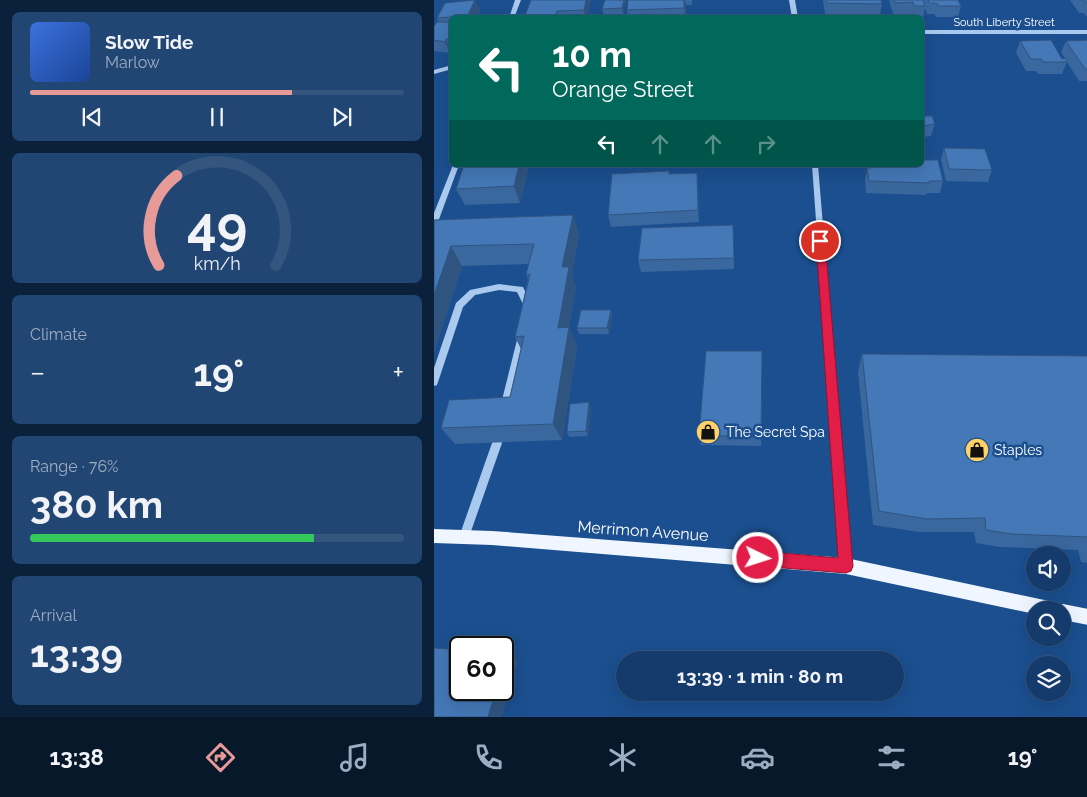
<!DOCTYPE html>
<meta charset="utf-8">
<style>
:root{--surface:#143b6b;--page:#214673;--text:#f1f3f6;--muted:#9dadc1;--line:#33557e;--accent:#e69b98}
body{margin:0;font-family:Raleway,sans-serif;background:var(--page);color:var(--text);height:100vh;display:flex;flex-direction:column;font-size:19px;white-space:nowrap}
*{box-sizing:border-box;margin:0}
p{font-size:16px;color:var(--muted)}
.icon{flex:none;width:28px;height:28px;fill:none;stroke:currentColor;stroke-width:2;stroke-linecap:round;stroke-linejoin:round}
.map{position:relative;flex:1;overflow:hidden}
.sheet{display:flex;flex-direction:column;gap:12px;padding:12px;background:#0b203b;width:434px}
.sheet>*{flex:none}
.hud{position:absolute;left:15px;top:15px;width:475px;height:152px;border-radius:8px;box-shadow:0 5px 20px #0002,0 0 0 1px var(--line);background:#00695c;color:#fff;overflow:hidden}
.tools{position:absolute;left:592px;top:546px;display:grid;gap:10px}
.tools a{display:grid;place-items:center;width:45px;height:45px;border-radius:50%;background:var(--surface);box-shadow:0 5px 20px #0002,0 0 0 1px var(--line);font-size:25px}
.speed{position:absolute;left:15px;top:636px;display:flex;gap:10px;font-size:25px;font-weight:700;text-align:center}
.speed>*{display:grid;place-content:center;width:65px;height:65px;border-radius:50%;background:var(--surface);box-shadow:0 5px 20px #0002,0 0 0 1px var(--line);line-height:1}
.speed .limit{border:2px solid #111;border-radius:8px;background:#fff;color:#111}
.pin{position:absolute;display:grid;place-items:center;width:42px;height:42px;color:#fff;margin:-21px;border:2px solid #fff;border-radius:50%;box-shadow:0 1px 5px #0007}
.me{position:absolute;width:55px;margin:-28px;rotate:94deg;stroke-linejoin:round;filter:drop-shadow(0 0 4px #0008)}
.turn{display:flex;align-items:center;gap:18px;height:105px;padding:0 20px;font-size:22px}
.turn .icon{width:65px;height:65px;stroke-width:2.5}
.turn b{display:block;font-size:35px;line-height:42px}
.lanes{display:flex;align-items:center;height:48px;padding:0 20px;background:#0003;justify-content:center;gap:25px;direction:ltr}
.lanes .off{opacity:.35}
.big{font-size:38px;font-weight:700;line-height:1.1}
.sheet .tile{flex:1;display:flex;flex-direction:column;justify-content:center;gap:8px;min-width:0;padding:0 18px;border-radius:8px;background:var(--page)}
.sheet .dial{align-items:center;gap:0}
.dial svg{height:130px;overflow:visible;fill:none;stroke:var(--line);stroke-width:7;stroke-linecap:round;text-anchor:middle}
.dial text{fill:var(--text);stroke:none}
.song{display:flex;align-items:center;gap:15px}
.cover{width:60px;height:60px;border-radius:8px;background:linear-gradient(135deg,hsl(220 70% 55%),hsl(220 70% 35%))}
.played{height:5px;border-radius:2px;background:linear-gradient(90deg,var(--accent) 70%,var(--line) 70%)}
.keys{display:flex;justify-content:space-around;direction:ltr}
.heat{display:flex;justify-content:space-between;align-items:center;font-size:28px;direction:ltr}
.charge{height:8px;border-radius:4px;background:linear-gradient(90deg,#34c759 76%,var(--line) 0)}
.trip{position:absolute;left:182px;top:651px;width:288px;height:50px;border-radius:25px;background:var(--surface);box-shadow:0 5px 20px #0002,0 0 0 1px var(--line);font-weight:700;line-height:50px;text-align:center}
.tab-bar{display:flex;height:80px;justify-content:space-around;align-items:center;background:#08182b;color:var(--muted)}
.tab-bar .icon{width:35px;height:35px}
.tab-bar .current{color:var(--accent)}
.tab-bar b{font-size:22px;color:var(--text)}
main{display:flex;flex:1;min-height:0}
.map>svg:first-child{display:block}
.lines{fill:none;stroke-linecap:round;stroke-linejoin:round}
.minor{fill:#a9c9ee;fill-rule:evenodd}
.major{fill:#f0f6ff;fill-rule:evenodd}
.wall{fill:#3a679d}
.shaded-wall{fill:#305480}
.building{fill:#4478b7;stroke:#305480}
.route{fill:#e11d48;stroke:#92132f}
.labels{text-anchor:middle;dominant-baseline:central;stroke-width:5;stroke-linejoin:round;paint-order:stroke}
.far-street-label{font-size:11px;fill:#fff;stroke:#1b4f8f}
.poi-label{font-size:14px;fill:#fff;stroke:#1b4f8f;text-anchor:start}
.near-street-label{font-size:16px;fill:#fff;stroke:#1b4f8f}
</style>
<main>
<section class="sheet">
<div class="tile">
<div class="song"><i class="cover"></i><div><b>Slow Tide</b><p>Marlow</p></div></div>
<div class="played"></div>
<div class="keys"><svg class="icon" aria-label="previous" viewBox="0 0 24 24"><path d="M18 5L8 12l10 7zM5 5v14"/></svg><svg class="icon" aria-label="pause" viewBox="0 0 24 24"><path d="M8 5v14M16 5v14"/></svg><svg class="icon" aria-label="next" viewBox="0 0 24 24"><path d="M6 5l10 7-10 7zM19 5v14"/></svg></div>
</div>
<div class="tile dial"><svg viewBox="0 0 100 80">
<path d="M14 69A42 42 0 1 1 86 69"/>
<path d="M14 69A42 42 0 0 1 25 14" stroke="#e69b98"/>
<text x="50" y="56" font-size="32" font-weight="700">49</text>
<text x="50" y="72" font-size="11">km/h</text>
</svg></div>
<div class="tile"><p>Climate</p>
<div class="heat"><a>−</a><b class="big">19°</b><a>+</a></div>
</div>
<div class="tile"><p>Range · 76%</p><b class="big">380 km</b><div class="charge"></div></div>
<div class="tile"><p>Arrival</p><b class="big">13:39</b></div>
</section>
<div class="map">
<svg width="654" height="717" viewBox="0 0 654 717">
<rect width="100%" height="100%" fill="#1b4f8f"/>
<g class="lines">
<!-- minor -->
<path class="minor" d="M81 0H87L80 18H75Z
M355 0H361L364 18H358Z
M488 30H654V34H488Z
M18 65V69L0 74V70Z
M19 165H25L4 222 0 224V213Z
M378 165H384L417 566 416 570 412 571 408 570 407 566Z
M65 284 89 287 98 306 97 308H91L83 292 65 290 41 295 29 307 3 385 0 386V368L22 303 36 290Z
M88 333 92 336 76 408 74 411 71 412 68 411 66 408 84 336Z
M63 439 66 440 68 443 35 537 34 541 30 542 26 541 25 537 58 443 60 440Z"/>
<!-- major -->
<path class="major" d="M0 529 58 531 412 558 620 602 626 605 629 604 654 609V625L629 620V610H601V614L412 574 58 545 0 543Z"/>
</g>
<!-- wall -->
<path class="wall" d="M157 0 153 18H90Z
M171 0H192L189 14 170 15 168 9Z
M194 0H258V5H252L251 18H194L193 10Z
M389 0H447L448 4 446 15 391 14Z
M455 0H524L527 6 524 17H502L500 14H493L491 8 489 18H478L477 14H459Z
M636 0H654V16H652L650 13H645Z
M46 11 43 18H18V51L16 53 0 51V26L5 22 3 18Z
M654 40V81H645L633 62 628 74H604L602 71H592L582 53 586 41 628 59 631 58 627 52 632 41Z
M488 116 501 124 497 136 488 137Z
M510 148 558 170 554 182 512 181 507 160Z
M30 165H95L86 203 31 205 22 189Z
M436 165H488L509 181 506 193H493L492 195 432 193 431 180 433 168H436Z
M263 173 264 185 265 222 177 227 174 215 235 174Z
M139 215 145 235 138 274 142 287 135 327 143 346 128 440 21 444 7 428 76 397 87 349 81 337 94 279 92 274 95 264 28 266 0 352V220Z
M300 237V269L207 272 204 260Z
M177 310 178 316 175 334H145L143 328Z
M328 351 327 446 267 445 265 435Z
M428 354 654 356V563L647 562 644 550 566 547 542 543 540 532H485L439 525 424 372Z
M155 402 157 408 154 436 135 437 133 432Z"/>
<!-- shaded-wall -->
<path class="shaded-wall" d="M42 0 46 11 43 18H33Z
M152 0H157L153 18H151L150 10Z
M190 0H192L189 14 188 8Z
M250 0H251L252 5 251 18Z
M123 11 125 18H121Z
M12 39 17 51 16 53 11 42Z
M85 165H95L86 203 80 186Z
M263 173 264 185 265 222 264 210Z
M139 215 145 235 138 274 142 287 135 327 143 346 128 440 119 424 128 267Z
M17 246 28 266 0 352V295Z
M177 310 178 316 175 334 173 328Z
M155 402 157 408 154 436 152 431Z
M72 653 84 660 68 717H54L62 690H69V665Z"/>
<!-- building -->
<path class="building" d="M41 0 33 17 18 18V20H16L17 17 3 18 11 3Z
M97 0H152L150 10 123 11 121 18H90Z
M171 0H190L188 8 168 9Z
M194 0H250V8L193 10Z
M392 0H447L448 4 392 3Z
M460 0H489L491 6H480L479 2 461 3Z
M494 0H524L527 6H504L503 3H495Z
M648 0H654V2H649Z
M3 22H18V39H12L11 42 0 40V26Z
M617 40 628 59 631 58 633 62H609L607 59H597L586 41Z
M654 40V69H651L632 41Z
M488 116H498L501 124 488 126Z
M510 148 551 149 558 170 515 169Z
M488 160H504L509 181H495L496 183 435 181 433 168H437V165H488Z
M30 165H85L80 186 22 189Z
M235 171V174L263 173 264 210 174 215 178 174Z
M139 215 128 267H135L124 328 135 327 119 424 7 428 15 400 76 397 90 336 81 337 96 274H92L100 244 17 246 0 295V220Z
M299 225 300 258 204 260 208 228Z
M147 310H177L173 328H143Z
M272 351H328L327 437 265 435Z
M428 354 654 356V537L578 534 552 530 551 518 493 519 445 511Z
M155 402 152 431 133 432 136 404Z
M0 648 26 650V690H62L54 717H0Z
M69 653H72L69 665Z"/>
<!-- route -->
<path class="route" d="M386 238 391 241 419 566 417 571 412 573 324 566 319 563 316 558 319 554 324 551 404 558 382 241Z"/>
<!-- icons -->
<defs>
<g id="shop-disc" transform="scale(1.25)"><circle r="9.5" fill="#ffd166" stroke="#1b4f8f"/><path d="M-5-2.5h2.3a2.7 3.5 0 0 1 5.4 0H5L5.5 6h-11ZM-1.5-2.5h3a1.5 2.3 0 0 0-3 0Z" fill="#111"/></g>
</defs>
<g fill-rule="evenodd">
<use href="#shop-disc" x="274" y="432"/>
<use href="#shop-disc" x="543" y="450"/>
</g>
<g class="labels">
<!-- far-street labels -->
<g class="far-street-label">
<text x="570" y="22">South Liberty Street</text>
</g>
<!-- poi labels -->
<g class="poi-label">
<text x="292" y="432">The Secret Spa</text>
<text x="560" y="450">Staples</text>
</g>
<!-- near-street labels -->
<g class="near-street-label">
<text transform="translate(209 531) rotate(4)">Merrimon Avenue</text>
</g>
</g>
</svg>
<div class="tools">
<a><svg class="icon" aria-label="sound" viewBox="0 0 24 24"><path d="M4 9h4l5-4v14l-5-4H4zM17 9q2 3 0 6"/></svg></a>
<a><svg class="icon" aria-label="search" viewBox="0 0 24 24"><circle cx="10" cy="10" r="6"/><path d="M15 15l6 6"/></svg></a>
<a><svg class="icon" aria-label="layers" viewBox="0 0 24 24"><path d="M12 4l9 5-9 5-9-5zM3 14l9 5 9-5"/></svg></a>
</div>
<div class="speed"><div class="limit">60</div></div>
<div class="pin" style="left:386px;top:241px;background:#d93025"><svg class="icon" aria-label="arrive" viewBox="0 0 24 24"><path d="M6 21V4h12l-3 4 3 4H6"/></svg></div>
<svg class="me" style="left:324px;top:558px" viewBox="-20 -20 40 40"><circle r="17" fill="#e11d48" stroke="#fff" stroke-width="3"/><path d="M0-11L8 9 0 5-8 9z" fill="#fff"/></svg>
<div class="trip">13:39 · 1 min · 80 m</div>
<div class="hud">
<div class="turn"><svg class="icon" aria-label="left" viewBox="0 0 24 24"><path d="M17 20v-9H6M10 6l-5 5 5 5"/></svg><div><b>10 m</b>Orange Street</div></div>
<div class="lanes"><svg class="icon" aria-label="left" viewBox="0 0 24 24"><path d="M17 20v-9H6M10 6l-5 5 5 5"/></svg><svg class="icon off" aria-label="ahead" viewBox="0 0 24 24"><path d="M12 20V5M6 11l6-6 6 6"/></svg><svg class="icon off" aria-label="ahead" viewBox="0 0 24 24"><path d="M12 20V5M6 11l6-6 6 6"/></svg><svg class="icon off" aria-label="right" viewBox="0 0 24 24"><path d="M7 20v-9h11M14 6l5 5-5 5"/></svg></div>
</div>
</div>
</main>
<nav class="tab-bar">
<b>13:38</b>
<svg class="icon current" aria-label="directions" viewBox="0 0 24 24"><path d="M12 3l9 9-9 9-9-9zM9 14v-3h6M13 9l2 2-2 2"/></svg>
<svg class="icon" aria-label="music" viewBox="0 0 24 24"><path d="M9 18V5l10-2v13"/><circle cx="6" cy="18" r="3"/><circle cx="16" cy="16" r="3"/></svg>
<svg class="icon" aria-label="phone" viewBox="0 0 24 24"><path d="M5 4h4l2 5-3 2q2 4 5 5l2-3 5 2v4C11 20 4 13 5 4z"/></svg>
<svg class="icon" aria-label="climate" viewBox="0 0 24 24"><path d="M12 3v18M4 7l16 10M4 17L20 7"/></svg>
<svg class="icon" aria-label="car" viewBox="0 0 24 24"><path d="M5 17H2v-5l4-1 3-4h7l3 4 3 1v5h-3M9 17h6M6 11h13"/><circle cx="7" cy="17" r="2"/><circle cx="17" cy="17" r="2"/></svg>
<svg class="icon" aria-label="filters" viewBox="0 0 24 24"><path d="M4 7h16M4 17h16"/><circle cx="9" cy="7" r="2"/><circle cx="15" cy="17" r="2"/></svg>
<b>19°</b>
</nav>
